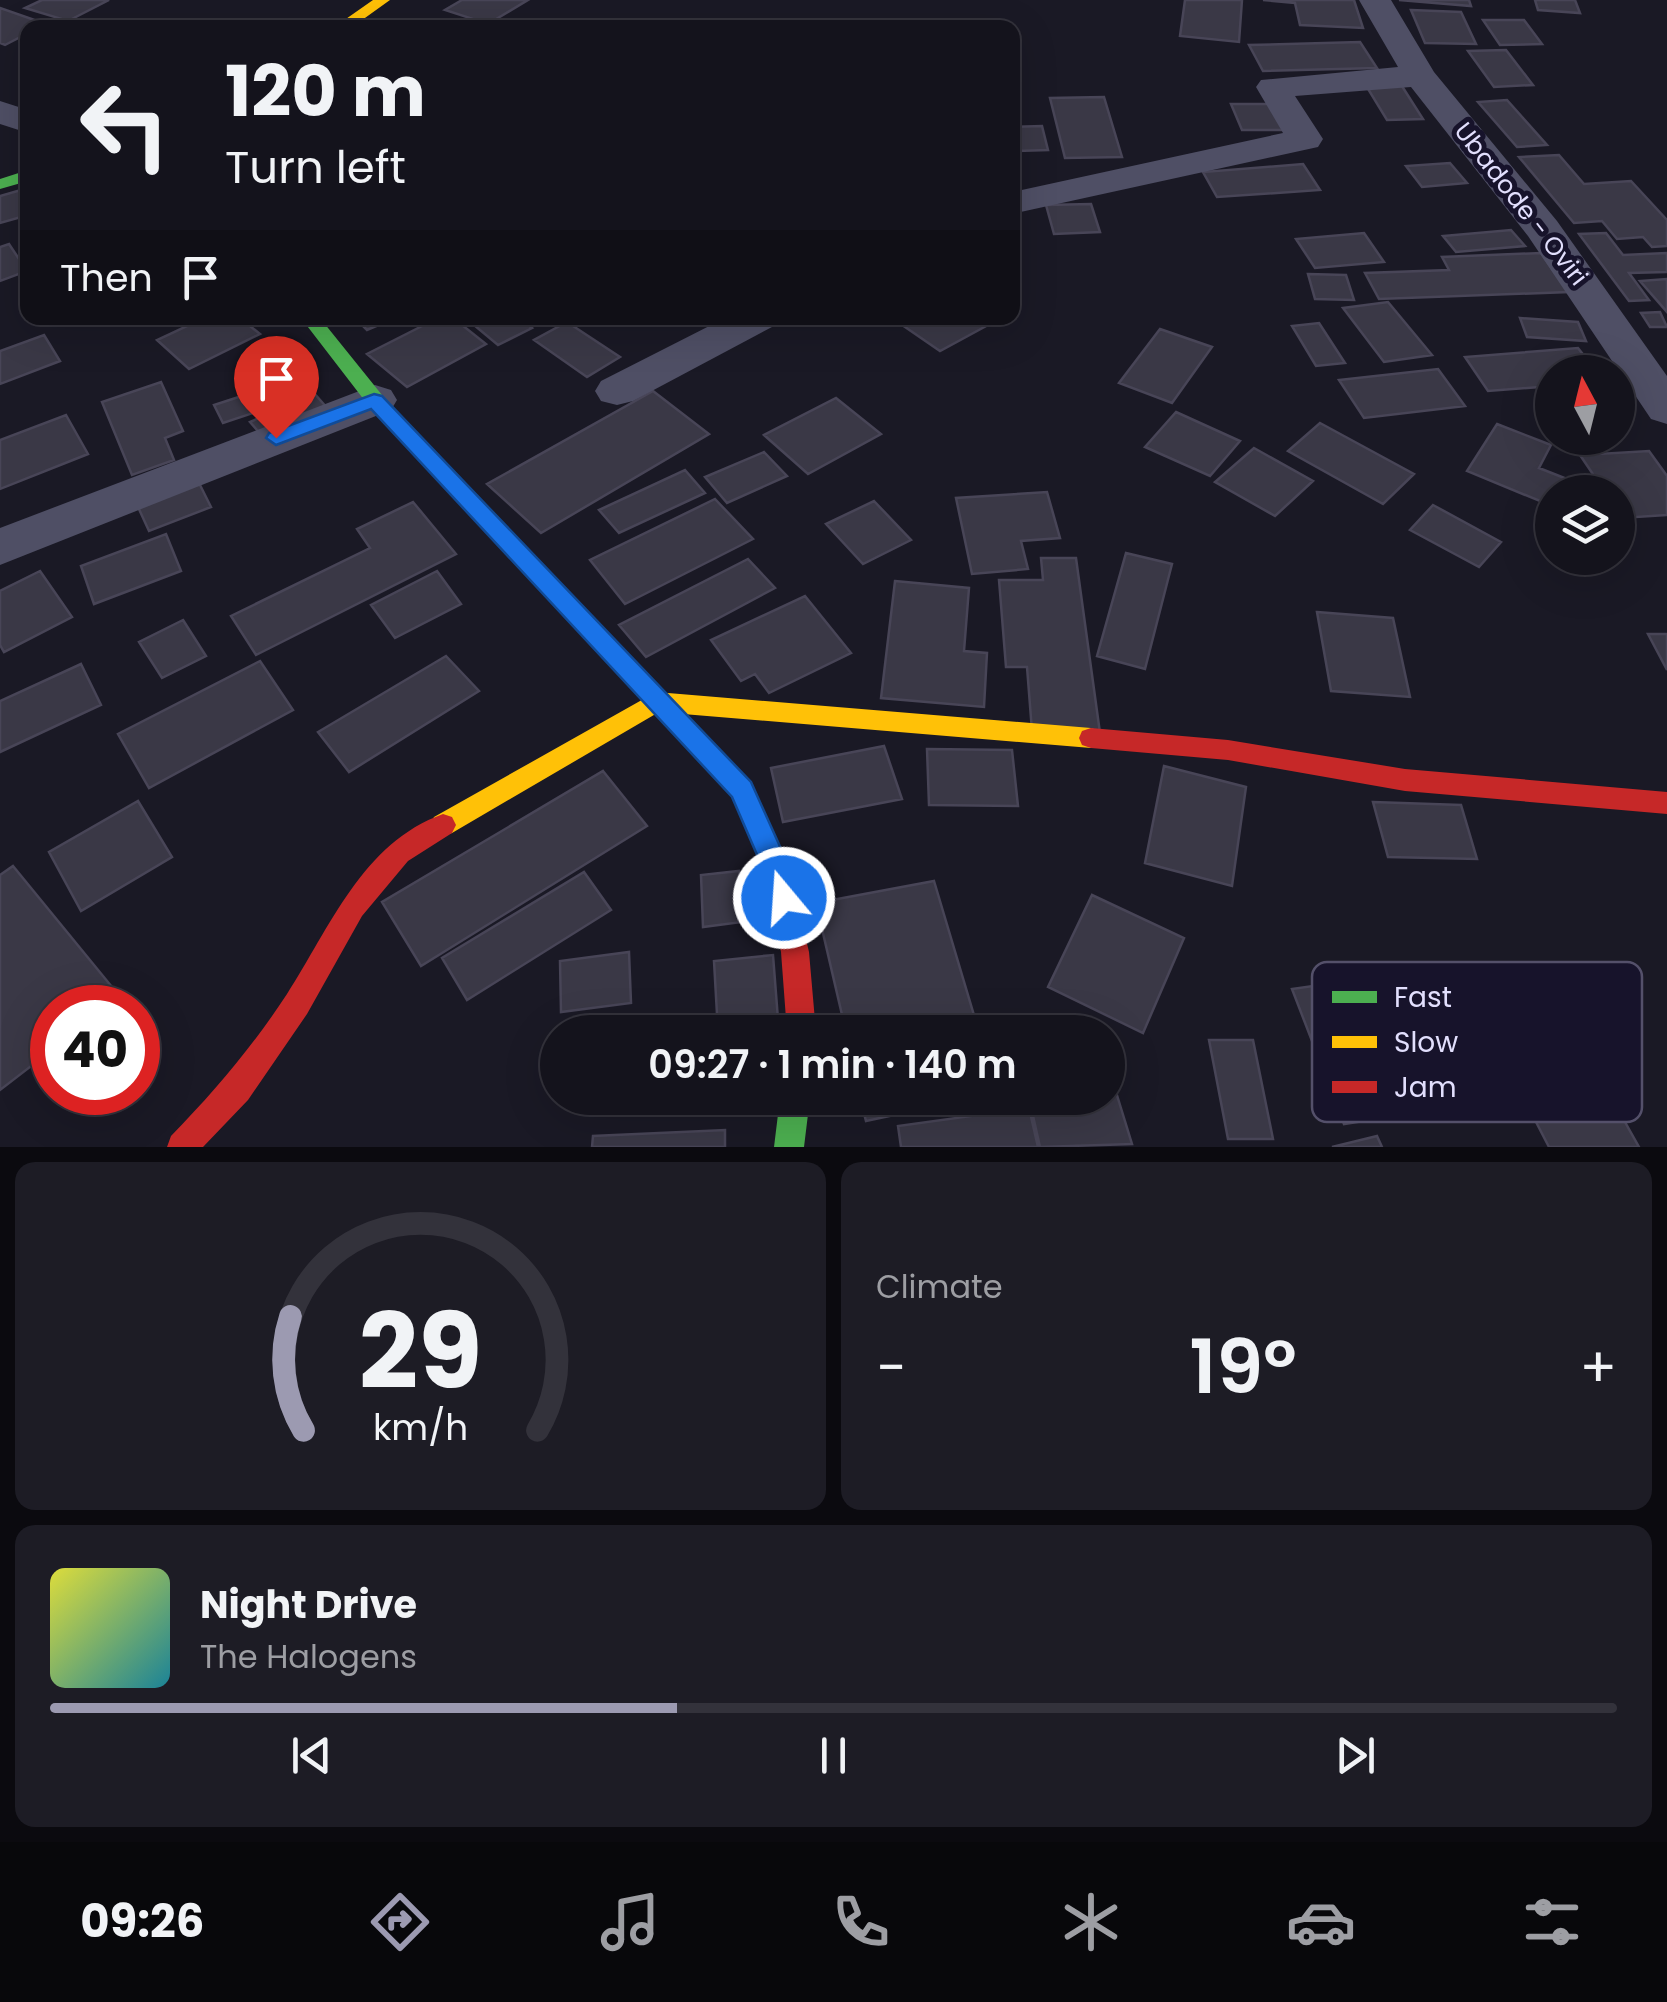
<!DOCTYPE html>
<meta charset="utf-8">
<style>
:root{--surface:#14131c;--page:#1d1c25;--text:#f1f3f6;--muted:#9d9ea3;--line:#33323b;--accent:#9c9ab1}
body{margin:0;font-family:Poppins,sans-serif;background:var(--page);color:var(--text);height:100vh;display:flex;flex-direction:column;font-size:38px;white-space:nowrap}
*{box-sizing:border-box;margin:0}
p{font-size:32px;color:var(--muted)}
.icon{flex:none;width:55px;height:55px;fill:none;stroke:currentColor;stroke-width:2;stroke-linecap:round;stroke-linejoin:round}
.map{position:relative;height:1147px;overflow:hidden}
.side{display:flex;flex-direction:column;gap:15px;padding:15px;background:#0b0a0f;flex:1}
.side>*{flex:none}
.banner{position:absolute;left:20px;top:20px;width:1000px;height:305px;border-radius:20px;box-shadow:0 10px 40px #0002,0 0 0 2px var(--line);background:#14131c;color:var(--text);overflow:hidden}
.needle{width:65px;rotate:353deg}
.buttons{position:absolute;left:1535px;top:355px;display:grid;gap:20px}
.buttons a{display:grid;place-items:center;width:100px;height:100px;border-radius:50%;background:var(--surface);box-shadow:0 10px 40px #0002,0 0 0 2px var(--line);font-size:50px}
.speed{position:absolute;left:30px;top:985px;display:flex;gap:20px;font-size:50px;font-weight:700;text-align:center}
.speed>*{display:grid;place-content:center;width:130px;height:130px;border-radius:50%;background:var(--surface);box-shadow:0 10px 40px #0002,0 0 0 2px var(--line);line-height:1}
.speed .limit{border:15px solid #d22;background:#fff;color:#111}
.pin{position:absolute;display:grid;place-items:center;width:85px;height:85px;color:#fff;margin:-102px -42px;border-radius:50% 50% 50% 0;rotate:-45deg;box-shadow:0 0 10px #0007}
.pin .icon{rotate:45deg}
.me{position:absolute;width:110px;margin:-55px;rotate:342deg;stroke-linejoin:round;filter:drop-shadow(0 0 8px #0008)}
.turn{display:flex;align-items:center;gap:35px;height:210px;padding:0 40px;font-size:45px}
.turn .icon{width:130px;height:130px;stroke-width:2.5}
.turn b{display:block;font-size:70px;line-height:85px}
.then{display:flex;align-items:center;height:95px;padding:0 40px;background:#0003;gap:20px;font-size:38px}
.big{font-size:75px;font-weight:600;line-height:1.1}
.side .widget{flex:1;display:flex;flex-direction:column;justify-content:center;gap:15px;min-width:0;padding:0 35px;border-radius:20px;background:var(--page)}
.side .dial{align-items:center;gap:0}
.dial svg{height:260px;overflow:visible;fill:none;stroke:var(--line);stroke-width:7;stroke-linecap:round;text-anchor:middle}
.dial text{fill:var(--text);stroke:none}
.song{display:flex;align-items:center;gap:30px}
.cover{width:120px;height:120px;border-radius:15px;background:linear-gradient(135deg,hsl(60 70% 55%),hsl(190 70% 35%))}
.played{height:10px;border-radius:5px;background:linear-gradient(90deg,var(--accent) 40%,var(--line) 40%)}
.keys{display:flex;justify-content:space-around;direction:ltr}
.heat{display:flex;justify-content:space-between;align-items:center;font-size:55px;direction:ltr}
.side .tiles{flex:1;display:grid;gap:15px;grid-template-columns:1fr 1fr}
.widget:last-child{grid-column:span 2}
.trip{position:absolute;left:540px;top:1015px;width:585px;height:100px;border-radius:50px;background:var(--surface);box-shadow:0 10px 40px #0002,0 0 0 2px var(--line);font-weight:600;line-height:100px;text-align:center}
.tab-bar{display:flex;height:160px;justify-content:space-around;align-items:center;background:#08080b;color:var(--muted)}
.tab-bar .icon{width:70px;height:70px}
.tab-bar .current{color:var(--accent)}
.tab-bar b{font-size:45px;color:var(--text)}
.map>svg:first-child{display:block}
.building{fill:#3a3846;stroke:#484557;stroke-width:2.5}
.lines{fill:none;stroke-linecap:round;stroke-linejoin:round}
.street{fill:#4f4f65;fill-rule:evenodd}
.fast{fill:#4caf50;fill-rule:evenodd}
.slow{fill:#ffc107;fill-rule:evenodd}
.jam{fill:#c62828;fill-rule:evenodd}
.route{fill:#1a73e8;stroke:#114b97;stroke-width:2.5}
.labels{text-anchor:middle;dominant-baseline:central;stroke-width:10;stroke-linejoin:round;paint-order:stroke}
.far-street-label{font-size:25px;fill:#e2dffd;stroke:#17132b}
.key{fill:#17132b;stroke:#54506a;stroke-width:2.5}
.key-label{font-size:28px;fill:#e2dffd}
</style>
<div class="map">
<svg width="1667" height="1147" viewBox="0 0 1667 1147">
<rect width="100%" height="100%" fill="#1a1925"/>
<!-- building -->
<path class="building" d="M42 0H109L68 21 25 8Z
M462 0H528L488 24 445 10Z
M1185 0H1242L1239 42 1180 36Z
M1263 0H1354L1363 28 1300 25 1295 3Z
M1399 0H1469L1471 6Z
M1535 0H1575L1580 13 1538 10Z
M0 8 46 24 28 28V33L5 45 0 43Z
M1411 10 1461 12 1476 44 1425 43Z
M1483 20H1524L1542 44 1500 45Z
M1360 42 1377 68 1263 71 1249 45Z
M1506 50 1533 85 1494 87 1468 51Z
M1400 83 1423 119 1387 120 1365 84Z
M1104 97 1122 157 1065 158 1050 98Z
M1507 100 1547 145 1517 147 1478 102Z
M1231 104H1275L1286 130H1242Z
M1042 126 1048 150 1012 151V127Z
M1559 155 1584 184 1631 181 1667 220V246L1652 247 1643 237 1617 239 1602 221 1574 223 1519 157Z
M1450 163 1467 183 1422 187 1406 166Z
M1303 164 1320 190 1217 197 1203 172Z
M28 188V215L0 223V196Z
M1091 204 1100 232 1054 234 1046 205Z
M1511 230 1525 246 1456 252 1443 236Z
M1364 233 1384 262 1315 268 1296 239Z
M1606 233 1623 255 1667 253V272L1629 273 1649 300 1629 301 1579 234Z
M9 244 27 271 0 281V247Z
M1541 253 1568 292 1379 299 1365 273 1449 270 1442 257Z
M1308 274 1346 275 1354 300 1315 299Z
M1667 279V312L1640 281Z
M1388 302 1432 355 1384 362 1343 308Z
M1660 312 1667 327H1650L1641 313Z
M204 318H240L260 334 189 369 157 340Z
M355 318H395L367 330Z
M438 318H476L462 325 486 344 407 387 367 354Z
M488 318H519L532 328 498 345 474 325Z
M892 318H1001L940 351Z
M1520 318 1578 322 1586 341 1527 337Z
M567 322 620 357 587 377 534 340Z
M1319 323 1345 363 1316 366 1292 326Z
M1160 329 1212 347 1172 403 1119 383Z
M44 335 60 361 0 384V351Z
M1578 348 1597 372H1552V386L1488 391 1465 357Z
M1438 369 1465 406 1364 418 1339 380Z
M297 378 307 395 223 423 214 405Z
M161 382 183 431 165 438 174 460 132 475 102 402Z
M653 391 709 434 541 533 487 484Z
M314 393 328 409 265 439 250 422Z
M836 398 881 434 808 474 764 435Z
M1176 412 1240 441 1210 476 1145 447Z
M66 415 88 454 0 489V440Z
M1320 423 1414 474 1383 504 1288 451Z
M1497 424 1551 445 1539 468 1600 492H1552V506L1467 471Z
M1254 448 1313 481 1275 516 1215 482Z
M1649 451 1667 476V515L1621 518 1618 492H1605L1580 455Z
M764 452 787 476 727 503 705 477Z
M685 470 705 493 619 533 599 510Z
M194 473 211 507 149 531 133 496Z
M1047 492 1060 538 1021 541 1028 569 972 574 956 498Z
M715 499 753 539 625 604 590 560Z
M874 501 911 540 863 564 826 524Z
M413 502 456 554 256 655 231 616 370 548 357 529Z
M1433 505 1501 542 1479 567 1410 530Z
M166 534 181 571 94 604 81 566Z
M1126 553 1172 564 1145 669 1097 656Z
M1041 558H1076L1100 733 1032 731 1027 667H1006L999 580H1043Z
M748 559 775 588 646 657 619 625Z
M40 571 72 617 4 652 0 645V591Z
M437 571 461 604 395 638 371 605Z
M895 581 969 588 964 651 987 653 984 707 881 698Z
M805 596 851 653 769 693 755 674 741 681 711 640Z
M1317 612 1393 618 1410 697 1331 691Z
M183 620 206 656 162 678 139 642Z
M1648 634H1667V670Z
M446 656 479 691 349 772 318 732Z
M260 661 293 710 149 788 118 734Z
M81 664 101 705 0 752V701Z
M884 746 902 799 783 822 771 768Z
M927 749 1012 750 1018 806 929 805Z
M1164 766 1246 787 1232 886 1145 863Z
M603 771 647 826 421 966 382 902Z
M138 801 172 857 81 911 49 852Z
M1373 802 1461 805 1477 859 1388 857Z
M13 866 121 998 109 1008H52V1050L0 1090V875Z
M739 871 742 922 703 927 701 875Z
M584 872 611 910 467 1000 442 958Z
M934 881 979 1032H846L816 903Z
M1092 895 1184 938 1143 1033 1048 987Z
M629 952 631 1003 561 1012 560 961Z
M773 955 779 1032H718L714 961Z
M1376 977 1433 1110 1344 1124 1292 989Z
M1209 1040H1253L1273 1139H1228Z
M1108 1066 1132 1144 1040 1147 1029 1098H1108Z
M860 1098H974L866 1121Z
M1616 1106 1639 1147H1549L1536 1122Z
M1029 1108 1038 1147H901L898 1126Z
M725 1130V1147H592L593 1136Z
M1377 1136 1382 1147H1332Z"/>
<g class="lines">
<!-- street -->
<path class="street" d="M1359 0H1391L1434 72 1557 221 1667 376V424L1651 419 1528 236 1411 87 1295 96 1323 139 1318 147 1012 214V192L1283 133 1256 87 1261 80 1398 67Z
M0 101 28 110V133L0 124Z
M725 318H778L772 327 633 401 617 405 601 401 595 391 601 381Z
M375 385 391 390 397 400 391 410 0 565V528Z"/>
<!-- fast -->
<path class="fast" d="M28 170V181L0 189V179Z
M301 318H320L382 395 654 680 657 687 654 694 645 697 636 694 368 405Z
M780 1098H810L804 1147H774Z"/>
<!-- slow -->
<path class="slow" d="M373 0H390L351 28H333Z
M656 692 1091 728 1100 731 1103 738 1100 745 1091 748 659 712 452 833 443 836 434 833 430 825 434 817Z"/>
<!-- jam -->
<path class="jam" d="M645 677 654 680 755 790 790 871 809 952 816 1032H787L781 952 764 871 732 797 636 694 633 687 636 680Z
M1091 728 1228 740 1405 769 1667 792V814L1405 791 1228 760 1091 748 1082 745 1079 738 1082 731Z
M443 814 452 817 456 825 452 833 408 861 362 916 307 1014 248 1100 203 1147H167L171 1136C214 1092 253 1046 287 994 330 928 362 843 443 814Z"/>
</g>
<!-- route -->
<path class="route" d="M374 394 382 396 751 782 791 871 797 898 793 907 784 910 774 907 764 871 732 797 371 409 276 445 266 438 269 433Z"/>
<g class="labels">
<!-- far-street labels -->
<g class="far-street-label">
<text transform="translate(1521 204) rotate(52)">Ubadode - Oviri</text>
</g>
</g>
<!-- legend -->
<rect x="1312" y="962" width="330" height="160" rx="15" class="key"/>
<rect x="1332" y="991" width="45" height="12" fill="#4caf50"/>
<rect x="1332" y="1036" width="45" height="12" fill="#ffc107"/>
<rect x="1332" y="1081" width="45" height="12" fill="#c62828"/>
<g class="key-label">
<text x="1394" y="1007">Fast</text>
<text x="1394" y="1052">Slow</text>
<text x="1394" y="1097">Jam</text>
</g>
</svg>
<div class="buttons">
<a><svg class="needle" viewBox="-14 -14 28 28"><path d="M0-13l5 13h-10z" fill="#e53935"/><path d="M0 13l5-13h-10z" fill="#9d9ea3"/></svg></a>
<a><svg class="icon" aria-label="layers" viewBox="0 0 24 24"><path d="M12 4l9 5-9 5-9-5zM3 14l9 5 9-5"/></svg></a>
</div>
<div class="speed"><div class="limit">40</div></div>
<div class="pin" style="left:276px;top:438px;background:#d93025"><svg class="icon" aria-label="arrive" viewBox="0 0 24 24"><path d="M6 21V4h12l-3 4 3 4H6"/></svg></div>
<svg class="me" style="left:784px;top:898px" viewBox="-20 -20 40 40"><circle r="17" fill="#1a73e8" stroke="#fff" stroke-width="3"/><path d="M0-11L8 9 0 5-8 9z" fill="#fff"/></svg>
<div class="trip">09:27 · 1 min · 140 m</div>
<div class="banner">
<div class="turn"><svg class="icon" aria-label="left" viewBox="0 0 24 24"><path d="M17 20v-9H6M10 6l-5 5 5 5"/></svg><div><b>120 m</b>Turn left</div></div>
<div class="then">Then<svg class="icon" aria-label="arrive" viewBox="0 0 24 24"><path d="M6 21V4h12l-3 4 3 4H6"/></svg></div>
</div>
</div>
<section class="side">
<div class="tiles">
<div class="widget dial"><svg viewBox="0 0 100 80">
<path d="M14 69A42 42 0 1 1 86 69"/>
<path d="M14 69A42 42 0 0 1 10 34" stroke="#9c9ab1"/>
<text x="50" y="56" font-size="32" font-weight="700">29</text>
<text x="50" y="72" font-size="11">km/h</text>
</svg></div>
<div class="widget"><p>Climate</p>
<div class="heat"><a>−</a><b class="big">19°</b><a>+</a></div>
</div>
<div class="widget">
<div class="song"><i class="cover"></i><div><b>Night Drive</b><p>The Halogens</p></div></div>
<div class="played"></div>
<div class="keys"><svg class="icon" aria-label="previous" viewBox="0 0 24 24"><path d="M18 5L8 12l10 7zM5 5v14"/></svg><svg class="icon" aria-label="pause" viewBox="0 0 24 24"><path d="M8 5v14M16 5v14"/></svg><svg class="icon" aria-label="next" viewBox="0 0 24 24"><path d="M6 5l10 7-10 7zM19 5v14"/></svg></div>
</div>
</div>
</section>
<nav class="tab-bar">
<b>09:26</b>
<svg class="icon current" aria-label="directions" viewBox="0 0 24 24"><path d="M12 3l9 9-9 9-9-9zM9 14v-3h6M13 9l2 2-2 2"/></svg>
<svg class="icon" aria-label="music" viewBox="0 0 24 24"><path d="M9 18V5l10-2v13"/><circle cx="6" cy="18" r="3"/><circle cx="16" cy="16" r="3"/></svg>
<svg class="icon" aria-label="phone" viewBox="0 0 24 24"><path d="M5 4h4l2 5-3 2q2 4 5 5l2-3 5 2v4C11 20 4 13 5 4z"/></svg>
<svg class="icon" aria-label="climate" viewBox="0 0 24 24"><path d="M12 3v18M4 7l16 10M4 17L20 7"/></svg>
<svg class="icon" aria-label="car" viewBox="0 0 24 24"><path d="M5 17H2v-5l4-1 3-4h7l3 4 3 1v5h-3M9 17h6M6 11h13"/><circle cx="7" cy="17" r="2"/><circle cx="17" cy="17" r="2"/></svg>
<svg class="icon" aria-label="filters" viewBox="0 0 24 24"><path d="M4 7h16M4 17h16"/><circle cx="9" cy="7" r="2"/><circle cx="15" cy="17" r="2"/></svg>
</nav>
